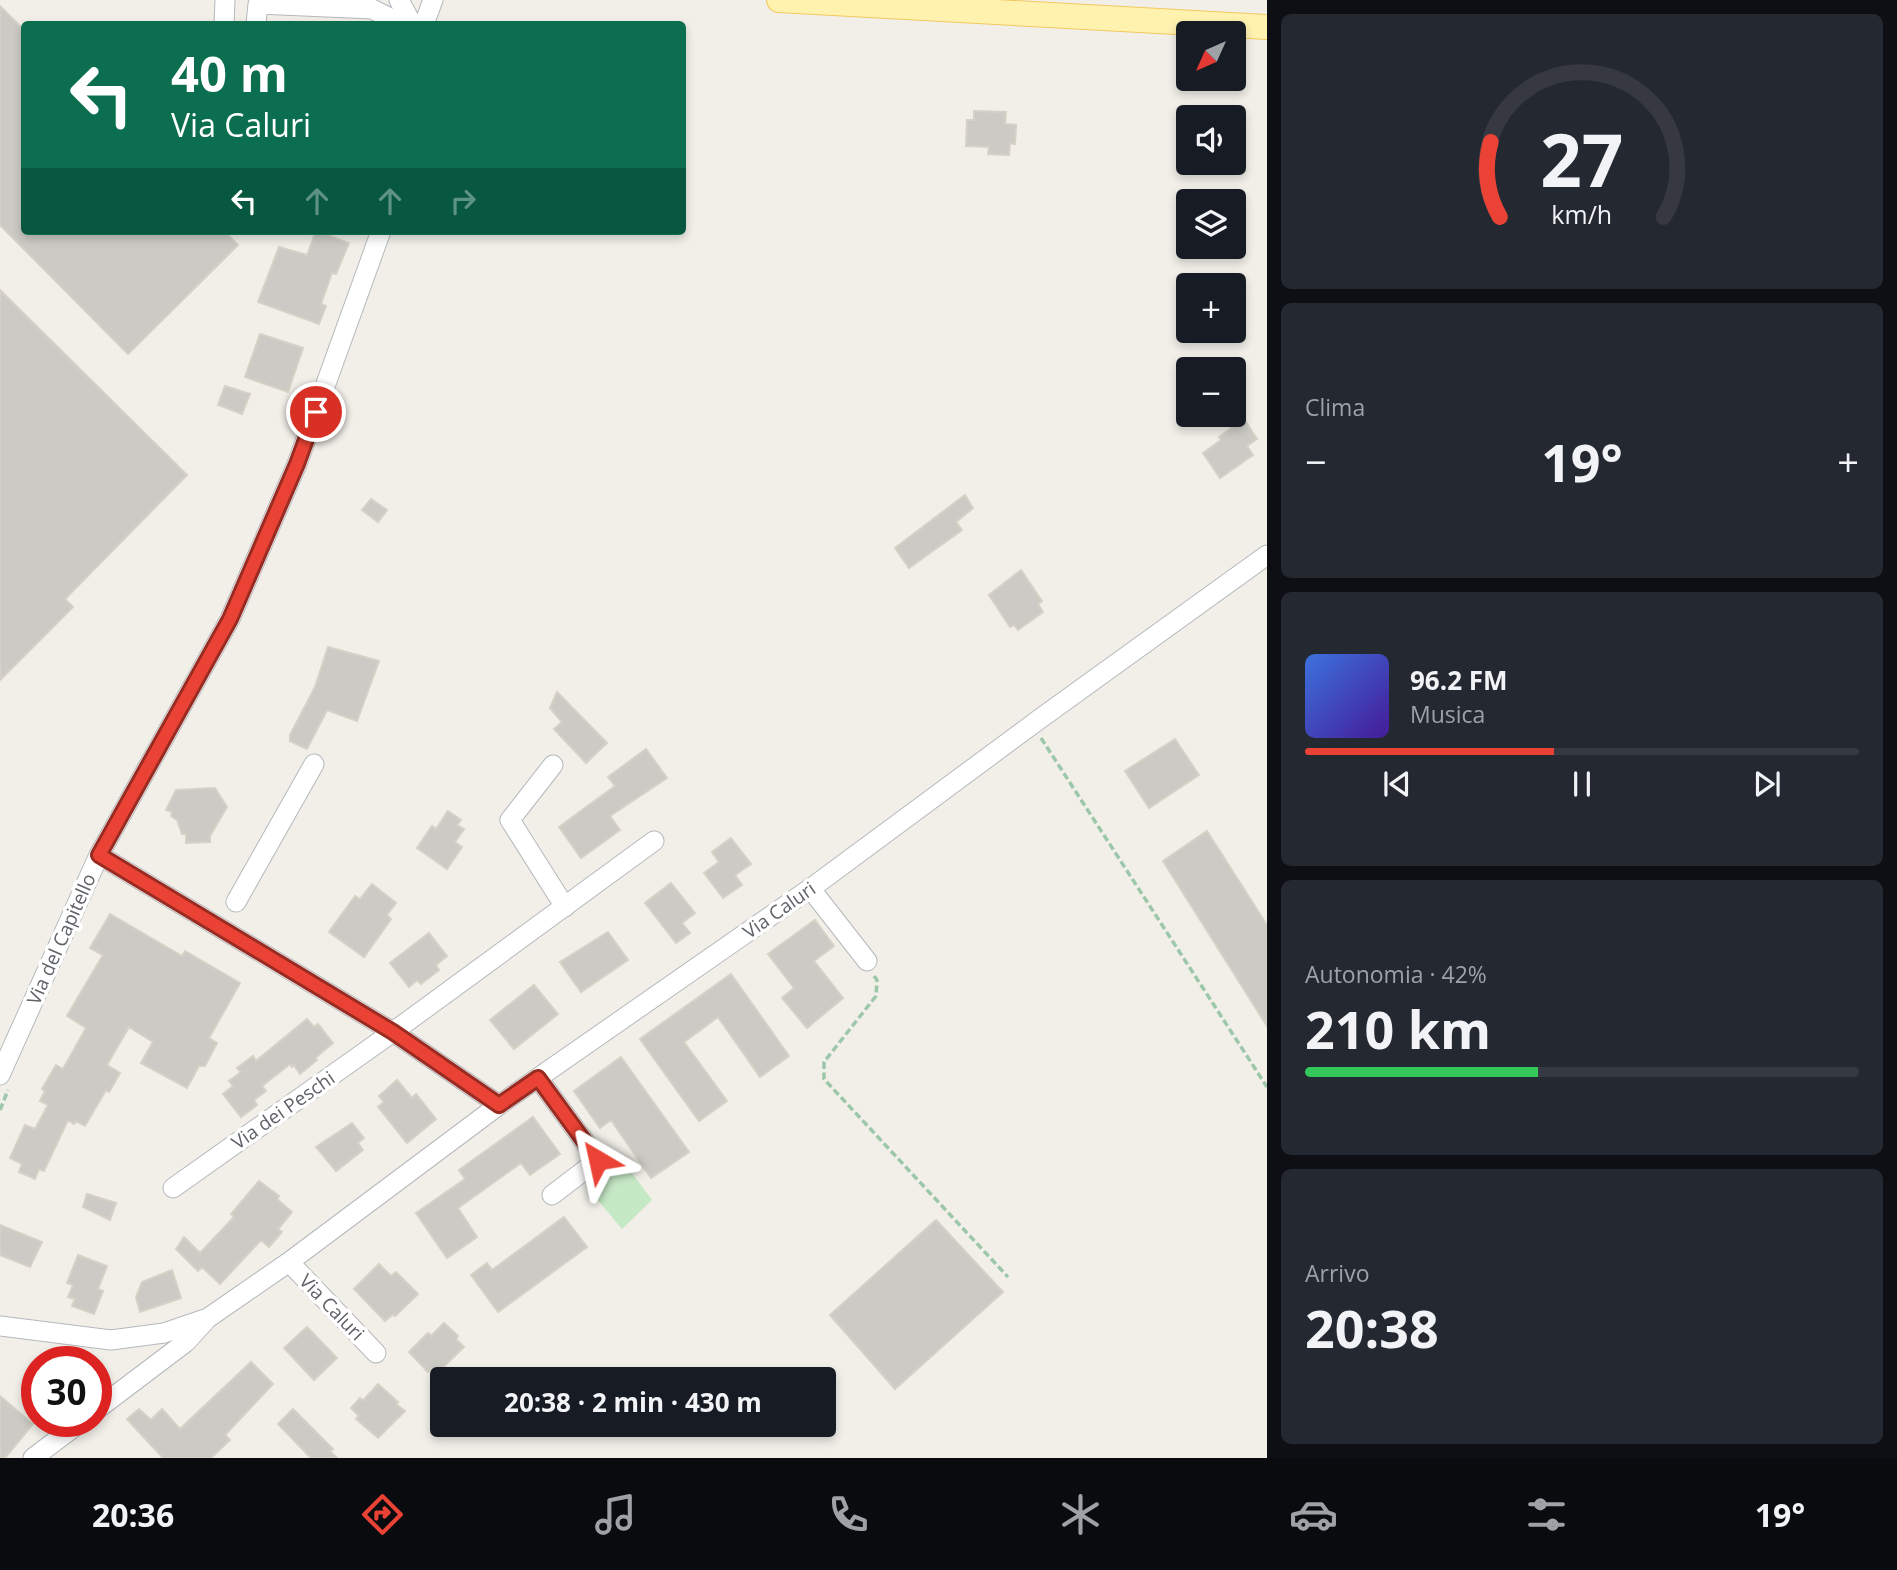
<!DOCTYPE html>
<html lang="it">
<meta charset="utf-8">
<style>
:root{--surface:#171b24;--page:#242831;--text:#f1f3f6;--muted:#9ea1a6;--line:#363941;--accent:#ea4335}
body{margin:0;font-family:"Open Sans",sans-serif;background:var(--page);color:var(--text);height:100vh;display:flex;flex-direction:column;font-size:26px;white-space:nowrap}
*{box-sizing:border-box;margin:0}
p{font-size:23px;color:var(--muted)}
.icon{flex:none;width:38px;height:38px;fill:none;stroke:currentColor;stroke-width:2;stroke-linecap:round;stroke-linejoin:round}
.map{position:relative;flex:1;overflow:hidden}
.side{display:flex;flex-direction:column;gap:14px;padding:14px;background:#0d0f14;width:630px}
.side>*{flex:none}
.guide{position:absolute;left:21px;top:21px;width:665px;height:214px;border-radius:7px;box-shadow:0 4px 10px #0003;background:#0b6e4f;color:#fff;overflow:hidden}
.needle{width:46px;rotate:225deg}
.buttons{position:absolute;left:1176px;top:21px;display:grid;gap:14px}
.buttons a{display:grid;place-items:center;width:70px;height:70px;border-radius:7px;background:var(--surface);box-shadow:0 4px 10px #0003;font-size:35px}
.speed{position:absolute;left:21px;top:1346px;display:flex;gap:14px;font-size:35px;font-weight:700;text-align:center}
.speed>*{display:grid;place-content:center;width:91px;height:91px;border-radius:50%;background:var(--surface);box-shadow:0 4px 10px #0003;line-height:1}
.speed .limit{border:10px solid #d22;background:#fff;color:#111}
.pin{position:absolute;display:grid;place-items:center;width:60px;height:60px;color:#fff;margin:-30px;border:4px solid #fff;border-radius:50%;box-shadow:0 2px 7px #0007}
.me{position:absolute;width:77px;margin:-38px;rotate:324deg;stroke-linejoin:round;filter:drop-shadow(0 0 5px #0008)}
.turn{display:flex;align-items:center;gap:24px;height:147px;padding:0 35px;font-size:32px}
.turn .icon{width:91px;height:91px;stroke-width:2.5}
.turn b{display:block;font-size:49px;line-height:60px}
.lanes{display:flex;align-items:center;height:66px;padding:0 35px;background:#0003;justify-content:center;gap:35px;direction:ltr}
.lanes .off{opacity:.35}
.big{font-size:52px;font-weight:700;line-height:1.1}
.side .card{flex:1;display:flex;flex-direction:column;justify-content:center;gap:10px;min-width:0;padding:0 24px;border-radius:10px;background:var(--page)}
.side .dial{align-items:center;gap:0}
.dial svg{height:182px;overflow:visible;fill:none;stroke:var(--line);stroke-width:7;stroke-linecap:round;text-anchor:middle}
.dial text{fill:var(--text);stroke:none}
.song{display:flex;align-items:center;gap:21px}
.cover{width:84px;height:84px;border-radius:10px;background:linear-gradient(135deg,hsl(220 70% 55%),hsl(260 70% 35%))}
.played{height:7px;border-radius:4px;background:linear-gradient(90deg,var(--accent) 45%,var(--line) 45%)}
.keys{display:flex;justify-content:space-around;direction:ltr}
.heat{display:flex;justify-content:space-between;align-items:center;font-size:38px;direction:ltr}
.charge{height:10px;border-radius:5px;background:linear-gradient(90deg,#34c759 42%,var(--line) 0)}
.trip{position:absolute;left:430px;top:1367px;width:406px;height:70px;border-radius:7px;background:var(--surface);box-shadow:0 4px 10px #0003;font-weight:700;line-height:70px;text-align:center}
.dock{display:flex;height:112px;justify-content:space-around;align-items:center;background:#090b0e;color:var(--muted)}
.dock .icon{width:49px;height:49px}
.dock .current{color:var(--accent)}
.dock b{font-size:32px;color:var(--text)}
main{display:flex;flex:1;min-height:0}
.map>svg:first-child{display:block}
.green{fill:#c5e8c5}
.building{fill:#cccac5;stroke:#d6d1c6;stroke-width:2}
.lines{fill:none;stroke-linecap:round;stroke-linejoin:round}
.minor-casing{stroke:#b5b8bc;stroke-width:21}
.major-casing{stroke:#f2c960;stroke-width:26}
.path{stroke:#9cc7a9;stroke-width:3.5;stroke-dasharray:7 3.5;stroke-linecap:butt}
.minor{stroke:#fff;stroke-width:19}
.major{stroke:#fff2af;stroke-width:24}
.route-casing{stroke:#982c22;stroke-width:18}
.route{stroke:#ea4335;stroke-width:12}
.labels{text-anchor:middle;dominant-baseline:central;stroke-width:7;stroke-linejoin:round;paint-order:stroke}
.street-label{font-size:19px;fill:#5f6368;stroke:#fff}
</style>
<main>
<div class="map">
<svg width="1267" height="1458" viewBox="0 0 1267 1458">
<rect width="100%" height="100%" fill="#f1efe8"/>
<!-- green -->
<path class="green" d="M620 1157 652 1200 622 1229 586 1186Z"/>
<!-- building -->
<path class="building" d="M0 6 24 30V231H224L238 245 128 354 0 225Z
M974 111 1006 112 1005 124 1016 125 1015 144 1010 143 1009 155 988 154 989 147 966 146 967 120H974Z
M316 231 349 243 336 274 332 273 321 304 326 306 319 324 258 302 279 247 307 255Z
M0 290 187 475 65 599 73 607 0 680Z
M260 334 303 348 288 392 245 377Z
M225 386 250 394 242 414 218 405Z
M1244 419 1257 439 1247 446 1253 455 1220 478 1203 453 1221 440 1219 437Z
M965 495 973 508 956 522 962 530 909 568 895 548Z
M371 499 387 510 378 522 362 510Z
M1021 570 1042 601 1038 604 1043 612 1018 630 1014 625 1010 627 989 595Z
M328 647 379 661 357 721 327 710 307 749 290 741V735L315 687Z
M557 692 607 743 586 763 554 729 562 722 550 708Z
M1175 739 1199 775 1149 808 1125 771Z
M646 749 667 778 610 816 620 830 581 858 559 827 615 786 608 777Z
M215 788 227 807 210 836V842L186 843V834H182L177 820 171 816 172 812 166 810 176 790Z
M448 811 461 820 457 825 464 829 455 842 462 847 447 869 417 848 432 826 436 829Z
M1207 831 1267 925V1026L1163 861Z
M731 838 751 864 735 875 742 885 723 898 704 873 719 862 712 852Z
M671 883 695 913 682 923 690 933 676 943 645 903Z
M372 884 396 903 387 915 391 919 364 957 329 932 355 896 360 899Z
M110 914 182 956 185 951 240 983 209 1038 217 1043 205 1066H199L187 1088 141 1063 153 1042 129 1027 107 1065 120 1073 109 1092 106 1090 85 1126 76 1121 74 1124 68 1120 44 1171 39 1169 35 1179 19 1172 22 1164 10 1158 25 1125 35 1129 48 1105 40 1101 45 1091 42 1089 56 1065 63 1069 86 1028 67 1016 103 955 90 948Z
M815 920 834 946 814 961 843 998 807 1028 782 998 794 988 768 954Z
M608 932 628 960 581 992 560 962Z
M429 933 447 956 436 965 439 970 421 984 417 980 409 987 390 963Z
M731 974 789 1056 760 1077 718 1017 691 1037 684 1042 727 1101 699 1121 640 1039Z
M534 985 558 1014 514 1049 490 1020Z
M307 1019 314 1027 318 1024 333 1043 315 1058 317 1060 300 1074 294 1065 292 1067 290 1064 262 1086 266 1091 254 1100 257 1105 241 1117 223 1094 233 1086 229 1081 241 1072 237 1068 253 1056 256 1061Z
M621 1057 689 1152 651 1178 611 1120 600 1128 574 1091Z
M397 1080 412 1098 416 1094 436 1119 407 1143 378 1107 384 1102 379 1096Z
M533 1117 560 1154 530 1175 521 1163 458 1208 477 1237 447 1258 416 1213 465 1179 459 1170Z
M352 1123 364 1138 358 1143 363 1150 336 1171 316 1147Z
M259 1181 279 1196 277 1199 292 1212 278 1229 282 1232 269 1247 261 1240 220 1284 202 1267 198 1271 176 1249 184 1237 200 1253 234 1217 231 1214Z
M87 1194 116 1203 110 1220 83 1207Z
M564 1217 587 1247 498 1312 471 1275 487 1263 492 1270Z
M936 1220 1003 1292 895 1389 830 1315Z
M0 1225 42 1242 30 1267 0 1255Z
M78 1255 107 1266 98 1289 103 1291 94 1314 72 1306 75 1299 68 1297 73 1285 67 1283Z
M379 1264 391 1276 396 1272 418 1294 395 1316 393 1314 385 1321 354 1289Z
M172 1270 181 1298 140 1312 136 1297 142 1282Z
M444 1323 458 1336 456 1339 464 1347 437 1373 432 1368 428 1372 409 1352 428 1333 431 1336Z
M307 1327 337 1358 314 1380 284 1348Z
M251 1362 273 1384 225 1435 230 1440 211 1458H163L127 1419 139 1409 151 1420 162 1409 180 1429Z
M378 1384 398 1402 396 1404 405 1411 378 1438 356 1419 359 1416 351 1408 360 1398 363 1401Z
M0 1396 33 1424 5 1458H0Z
M293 1409 333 1449 330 1451 337 1458H311L278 1424Z"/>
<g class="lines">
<!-- minor casing -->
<g class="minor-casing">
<path id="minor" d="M399 0 412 24
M224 24 225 0
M256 24 258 4 372 9 388 17 391 24
M424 24 433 0
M553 765 510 820 565 907
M99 855 393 1032 499 1105
M810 888 867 961
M236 902 314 764
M0 1075 99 855 230 619 297 464 381 231
M538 1078 598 1160 552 1195
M173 1188 393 1032 654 841
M289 1262 376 1353
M0 1326 111 1340 164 1333 208 1318 289 1262 499 1105 818 883 1041 718 1267 555
M96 1410 186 1342 206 1320
M33 1458 82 1421"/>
</g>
<!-- major casing -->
<g class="major-casing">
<path id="major" d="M779 0 1267 27"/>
</g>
<!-- path -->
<path class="path" d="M1041 738 1267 1087
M874 976 877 980 876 996 824 1062V1079L1008 1277
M0 1110 8 1090"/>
<!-- minor -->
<use href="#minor" class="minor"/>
<!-- major -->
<use href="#major" class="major"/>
</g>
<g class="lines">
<!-- route casing -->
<g class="route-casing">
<path id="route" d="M316 412 297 464 230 619 99 855 393 1032 499 1105 538 1078 598 1160"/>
</g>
<!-- route -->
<use href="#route" class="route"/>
</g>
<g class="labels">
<!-- street labels -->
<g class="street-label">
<text transform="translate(779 910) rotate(-35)">Via Caluri</text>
<text transform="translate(61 939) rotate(-66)">Via del Capitello</text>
<text transform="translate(283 1110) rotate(-35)">Via dei Peschi</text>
<text transform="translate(332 1307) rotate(46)">Via Caluri</text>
</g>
</g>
</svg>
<div class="buttons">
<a><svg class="needle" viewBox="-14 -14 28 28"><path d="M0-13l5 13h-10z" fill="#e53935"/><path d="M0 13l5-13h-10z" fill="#9ea1a6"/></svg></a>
<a><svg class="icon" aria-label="sound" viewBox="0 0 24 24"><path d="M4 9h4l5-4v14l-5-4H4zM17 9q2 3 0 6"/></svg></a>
<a><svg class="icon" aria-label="layers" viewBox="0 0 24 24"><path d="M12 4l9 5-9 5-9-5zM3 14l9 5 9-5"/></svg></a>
<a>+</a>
<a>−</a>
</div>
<div class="speed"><div class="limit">30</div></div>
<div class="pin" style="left:316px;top:412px;background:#d93025"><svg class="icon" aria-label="arrive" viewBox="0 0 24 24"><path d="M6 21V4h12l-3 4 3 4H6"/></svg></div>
<svg class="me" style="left:598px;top:1160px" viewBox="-20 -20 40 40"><path d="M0-17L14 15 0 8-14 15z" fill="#ea4335" stroke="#fff" stroke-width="4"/></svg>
<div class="trip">20:38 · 2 min · 430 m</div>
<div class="guide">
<div class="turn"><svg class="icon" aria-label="left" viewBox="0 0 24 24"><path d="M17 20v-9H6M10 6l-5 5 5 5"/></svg><div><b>40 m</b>Via Caluri</div></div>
<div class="lanes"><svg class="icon" aria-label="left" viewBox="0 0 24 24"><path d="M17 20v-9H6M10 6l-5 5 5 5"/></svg><svg class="icon off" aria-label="ahead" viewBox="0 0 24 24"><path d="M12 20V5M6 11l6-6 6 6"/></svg><svg class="icon off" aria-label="ahead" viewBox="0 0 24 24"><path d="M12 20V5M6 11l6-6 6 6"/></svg><svg class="icon off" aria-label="right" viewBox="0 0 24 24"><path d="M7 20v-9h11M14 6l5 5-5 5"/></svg></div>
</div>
</div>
<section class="side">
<div class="card dial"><svg viewBox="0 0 100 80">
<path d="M14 69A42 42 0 1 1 86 69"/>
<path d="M14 69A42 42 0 0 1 10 36" stroke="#ea4335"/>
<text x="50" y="56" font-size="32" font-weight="700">27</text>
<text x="50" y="72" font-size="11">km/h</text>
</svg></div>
<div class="card"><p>Clima</p>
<div class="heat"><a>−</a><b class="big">19°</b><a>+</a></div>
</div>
<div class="card">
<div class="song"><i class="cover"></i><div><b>96.2 FM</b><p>Musica</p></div></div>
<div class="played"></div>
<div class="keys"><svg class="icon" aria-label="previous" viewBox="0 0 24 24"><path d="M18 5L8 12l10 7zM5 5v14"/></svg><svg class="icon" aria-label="pause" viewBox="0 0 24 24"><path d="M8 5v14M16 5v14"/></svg><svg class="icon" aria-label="next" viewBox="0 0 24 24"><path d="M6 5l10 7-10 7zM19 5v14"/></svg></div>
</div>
<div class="card"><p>Autonomia · 42%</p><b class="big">210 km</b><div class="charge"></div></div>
<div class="card"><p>Arrivo</p><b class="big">20:38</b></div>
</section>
</main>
<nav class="dock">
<b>20:36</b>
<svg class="icon current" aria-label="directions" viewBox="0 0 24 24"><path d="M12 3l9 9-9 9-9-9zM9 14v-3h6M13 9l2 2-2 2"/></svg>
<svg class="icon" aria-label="music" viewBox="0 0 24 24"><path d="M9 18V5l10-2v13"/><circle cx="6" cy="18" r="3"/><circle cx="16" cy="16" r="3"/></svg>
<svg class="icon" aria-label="phone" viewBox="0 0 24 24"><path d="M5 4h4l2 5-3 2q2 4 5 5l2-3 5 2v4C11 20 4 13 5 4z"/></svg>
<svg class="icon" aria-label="climate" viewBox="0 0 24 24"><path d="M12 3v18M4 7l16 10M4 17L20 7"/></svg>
<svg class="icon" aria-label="car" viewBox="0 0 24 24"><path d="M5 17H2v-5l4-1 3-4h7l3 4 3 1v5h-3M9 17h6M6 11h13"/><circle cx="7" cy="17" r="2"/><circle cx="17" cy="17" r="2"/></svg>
<svg class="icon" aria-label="filters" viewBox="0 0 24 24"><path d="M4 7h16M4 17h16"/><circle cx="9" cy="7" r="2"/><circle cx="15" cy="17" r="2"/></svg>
<b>19°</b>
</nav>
